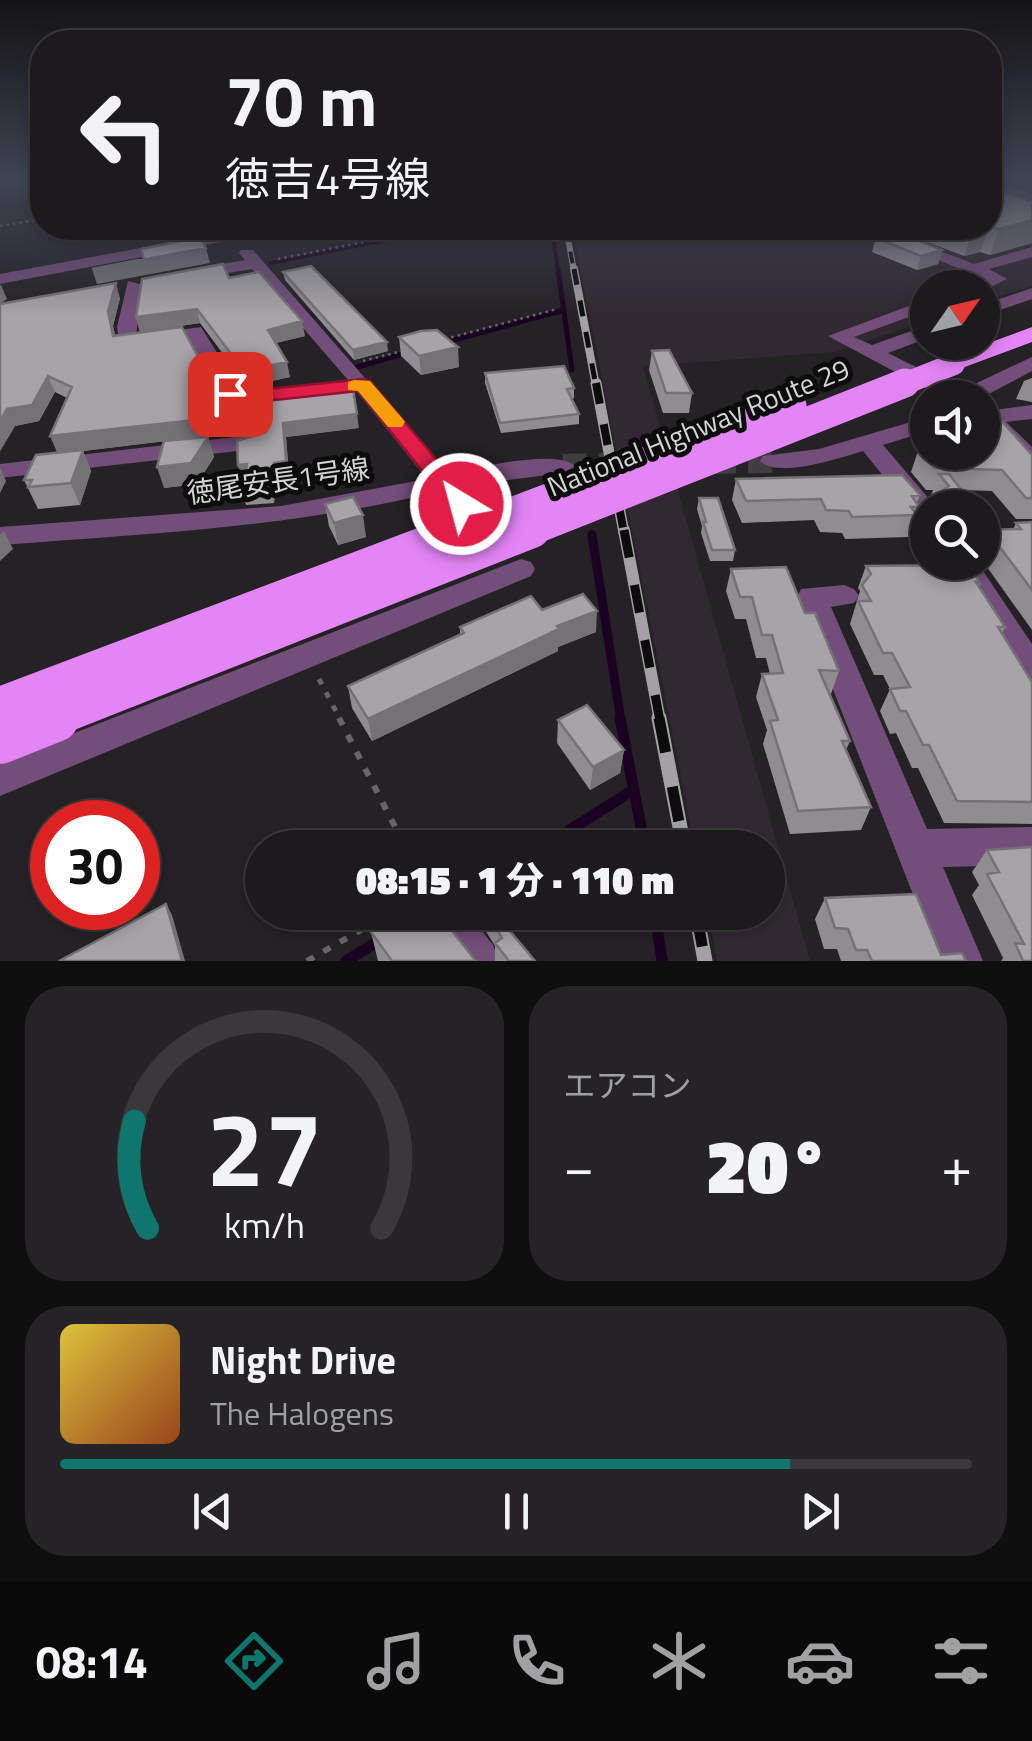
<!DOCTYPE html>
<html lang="ja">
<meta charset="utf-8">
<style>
:root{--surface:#1c1a1c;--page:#252325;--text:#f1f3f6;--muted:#a0a1a3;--line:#3a383b;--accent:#0f766e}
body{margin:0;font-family:"Titillium Web","Noto Sans JP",sans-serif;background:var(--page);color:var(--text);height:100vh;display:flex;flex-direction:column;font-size:38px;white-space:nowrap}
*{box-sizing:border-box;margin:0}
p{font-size:32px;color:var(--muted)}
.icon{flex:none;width:55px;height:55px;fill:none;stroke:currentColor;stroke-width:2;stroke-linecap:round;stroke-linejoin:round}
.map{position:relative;height:961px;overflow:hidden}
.panel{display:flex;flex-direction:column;gap:25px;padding:25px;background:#0f0e0f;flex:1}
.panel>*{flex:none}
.guide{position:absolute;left:30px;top:30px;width:972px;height:210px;border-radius:40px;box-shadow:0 5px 15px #0003,0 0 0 2px var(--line);background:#1c1a1c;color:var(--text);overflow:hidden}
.needle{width:65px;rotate:56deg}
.tools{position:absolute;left:910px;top:270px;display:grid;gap:20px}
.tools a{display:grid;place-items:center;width:90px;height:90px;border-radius:50%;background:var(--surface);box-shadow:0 5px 15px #0003,0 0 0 2px var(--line);font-size:50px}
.speed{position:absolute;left:30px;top:800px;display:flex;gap:20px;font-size:50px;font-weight:700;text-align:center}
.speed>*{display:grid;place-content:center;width:130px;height:130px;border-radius:50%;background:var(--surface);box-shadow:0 5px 15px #0003,0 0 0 2px var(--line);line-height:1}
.speed .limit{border:15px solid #d22;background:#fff;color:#111}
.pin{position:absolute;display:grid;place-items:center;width:85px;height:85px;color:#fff;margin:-42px;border-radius:20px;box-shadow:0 5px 15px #0006}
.me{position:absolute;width:110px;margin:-55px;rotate:323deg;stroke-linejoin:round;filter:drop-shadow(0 0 8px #0008)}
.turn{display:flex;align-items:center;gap:35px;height:210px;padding:0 30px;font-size:45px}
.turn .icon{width:130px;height:130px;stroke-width:2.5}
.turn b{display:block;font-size:70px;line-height:85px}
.big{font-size:75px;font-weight:800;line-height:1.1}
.panel .widget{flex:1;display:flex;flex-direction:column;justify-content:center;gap:15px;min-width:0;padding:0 35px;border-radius:40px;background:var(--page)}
.panel .dial{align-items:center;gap:0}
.dial svg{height:260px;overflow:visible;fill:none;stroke:var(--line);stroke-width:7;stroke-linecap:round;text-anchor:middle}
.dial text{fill:var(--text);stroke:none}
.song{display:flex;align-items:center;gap:30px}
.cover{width:120px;height:120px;border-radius:15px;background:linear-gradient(135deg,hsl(50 70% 55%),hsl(20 70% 35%))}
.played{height:10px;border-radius:5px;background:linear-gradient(90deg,var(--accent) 80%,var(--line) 80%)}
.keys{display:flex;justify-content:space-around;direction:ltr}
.heat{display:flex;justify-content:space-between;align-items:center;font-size:55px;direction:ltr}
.panel .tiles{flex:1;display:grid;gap:25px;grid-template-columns:1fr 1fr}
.widget:last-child{grid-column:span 2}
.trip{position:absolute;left:245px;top:830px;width:540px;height:100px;border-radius:50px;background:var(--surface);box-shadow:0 5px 15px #0003,0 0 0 2px var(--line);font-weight:800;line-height:100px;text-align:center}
.tab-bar{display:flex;height:160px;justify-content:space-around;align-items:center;background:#0b0a0b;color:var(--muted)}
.tab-bar .icon{width:70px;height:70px}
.tab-bar .current{color:var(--accent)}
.tab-bar b{font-size:45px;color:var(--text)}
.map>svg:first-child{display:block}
.built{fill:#312932}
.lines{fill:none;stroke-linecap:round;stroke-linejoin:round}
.stream-far3{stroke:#1b0121;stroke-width:4}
.stream-far2{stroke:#1b0121;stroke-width:5}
.stream-far1{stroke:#1b0121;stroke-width:9}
.stream{stroke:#1b0121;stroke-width:11}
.minor-tunnel{stroke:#3f3d40;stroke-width:24;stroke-dasharray:24 12;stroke-linecap:butt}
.path-far2{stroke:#686569;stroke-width:2.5;stroke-dasharray:2.5 4;stroke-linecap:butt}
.path-far1{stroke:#686569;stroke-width:5;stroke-dasharray:6 9;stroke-linecap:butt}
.path{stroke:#686569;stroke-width:6;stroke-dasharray:8 11;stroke-linecap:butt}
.minor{fill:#734e7a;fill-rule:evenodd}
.highway{fill:#e385f5;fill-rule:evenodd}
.rail-far4-casing{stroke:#a3a1a4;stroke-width:6}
.rail-far3-casing{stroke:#a3a1a4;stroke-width:8}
.rail-far2-casing{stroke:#a3a1a4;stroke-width:11}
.rail-far1-casing{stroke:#a3a1a4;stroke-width:12}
.rail-casing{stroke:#a3a1a4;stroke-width:15}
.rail-far4{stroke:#0d0c0d;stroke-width:4;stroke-dasharray:12;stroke-linecap:butt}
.rail-far3{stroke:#0d0c0d;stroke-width:5;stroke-dasharray:16;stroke-linecap:butt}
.rail-far2{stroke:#0d0c0d;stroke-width:8;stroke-dasharray:21;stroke-linecap:butt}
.rail-far1{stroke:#0d0c0d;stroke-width:9;stroke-dasharray:28;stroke-linecap:butt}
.rail{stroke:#0d0c0d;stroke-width:11;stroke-dasharray:35;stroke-linecap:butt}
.highway-bridge-far3{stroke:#e385f5;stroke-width:22}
.highway-bridge-far2{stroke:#e385f5;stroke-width:29}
.highway-bridge-far1{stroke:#e385f5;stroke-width:36}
.highway-bridge{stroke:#e385f5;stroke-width:48}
.wall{fill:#908c90}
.shaded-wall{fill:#757276}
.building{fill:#a7a3a8;stroke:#757276;stroke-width:2.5}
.route{fill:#e11d48;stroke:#92132f;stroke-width:2.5}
.slow{fill:#f59e0b}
.labels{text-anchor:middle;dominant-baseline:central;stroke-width:10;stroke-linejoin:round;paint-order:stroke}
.street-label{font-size:28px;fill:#d5d3d6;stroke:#0d0c0d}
</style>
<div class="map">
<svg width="1032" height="961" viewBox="0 0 1032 961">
<rect width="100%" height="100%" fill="#252226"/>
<!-- built -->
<path class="built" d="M990 181H1032V286L983 302 982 288H928L927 321 835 352 643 366 810 961H717L708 913 768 912V848L695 847 572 228H990Z"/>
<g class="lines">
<!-- stream-far3 -->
<path class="stream-far3" d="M552 228 558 271
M271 263 445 228"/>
<!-- stream-far2 -->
<path class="stream-far2" d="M558 269 572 370
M443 343 564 310
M357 367 406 353"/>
<!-- stream-far1 -->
<path class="stream-far1" d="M592 535 621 721"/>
<!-- stream -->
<path class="stream" d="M620 718 645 848
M542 848 628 793
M655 912 662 961
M346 961 380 940"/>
<!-- minor-tunnel -->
<path class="minor-tunnel" d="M712 462 772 461
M563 466 627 464"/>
<!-- path-far2 -->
<path class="path-far2" d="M0 226 42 219
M278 259 435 228
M445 339 557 309
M363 361 402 351"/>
<!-- path-far1 -->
<path class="path-far1" d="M319 679 341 721"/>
<!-- path -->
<path class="path" d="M339 718 406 848
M307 961 392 912"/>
<!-- minor -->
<path class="minor" d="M990 181 1032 194V202L990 189Z
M862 228H881L974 264 1032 247V257L989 269 1007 279 982 291V288H968L984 279Z
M232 231 240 236 237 239 0 284V274Z
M241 250H253L449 474C475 468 558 448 575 466L563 473 460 486 474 504 461 512 452 510 437 492C293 527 148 534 0 545V527L281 506 427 479 357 392 273 401 267 442 255 449 0 478V464L244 436 251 403C214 407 204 365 188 338L120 348 117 327 128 281 143 285 136 336 201 327 241 391 348 380 252 269 192 279 184 274 192 269 245 260 239 253Z
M1032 288V299L982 316V305Z
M928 299V310L854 337 872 345 928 325V338L888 353 962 390 1032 357V371L981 398H944L828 336Z
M982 404 994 410 1032 405V419L1006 422 1032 447V467L1023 465 982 425Z
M928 417V431L883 445 937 508H928V522L919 520 863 451C840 458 777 479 760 461L763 456 819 449Z
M521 559 531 562 535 569 531 576 0 796V762Z
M948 562H977L1032 644V683L1020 679Z
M844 585 854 589 859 596 854 603 831 607 927 829 1032 827V865L943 867 983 961H939L797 597 801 589Z
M419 912H467L493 945 499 961H450Z"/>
<!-- highway -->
<path class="highway" d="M1032 327V342L954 371 942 364 945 359Z"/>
<!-- rail-far4 casing -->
<g class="rail-far4-casing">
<path id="rail-far4" d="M566 228 574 271"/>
</g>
<!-- rail-far3 casing -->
<g class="rail-far3-casing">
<path id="rail-far3" d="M574 269 596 386"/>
</g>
<!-- rail-far2 casing -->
<g class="rail-far2-casing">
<path id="rail-far2" d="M596 383 624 533"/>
</g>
<!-- rail-far1 casing -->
<g class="rail-far1-casing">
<path id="rail-far1" d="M624 530 660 721"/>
</g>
<!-- rail casing -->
<g class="rail-casing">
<path id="rail" d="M659 718 684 848
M696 912 705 961"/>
</g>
<!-- rail-far4 -->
<use href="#rail-far4" class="rail-far4"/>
<!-- rail-far3 -->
<use href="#rail-far3" class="rail-far3"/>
<!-- rail-far2 -->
<use href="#rail-far2" class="rail-far2"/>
<!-- rail-far1 -->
<use href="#rail-far1" class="rail-far1"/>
<!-- rail -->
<use href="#rail" class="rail"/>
<!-- highway-bridge-far3 -->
<path class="highway-bridge-far3" d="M899 386 954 364"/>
<!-- highway-bridge-far2 -->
<path class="highway-bridge-far2" d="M456 533 792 406
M526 533 905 383"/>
<!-- highway-bridge-far1 -->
<path class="highway-bridge-far1" d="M0 705 463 530
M48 721 532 530"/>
<!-- highway-bridge -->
<path class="highway-bridge" d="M0 740 55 718"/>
</g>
<!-- wall -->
<path class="wall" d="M990 188 1032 202V243L990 255 980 252 964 256 919 239 920 237 896 228H990Z
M651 228H741L676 241Z
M876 238 942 250 938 264 917 270 872 252Z
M283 272 388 351 354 360 285 280Z
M229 278 305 336 276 343 290 377 243 387 238 374 200 323 140 332 136 317Z
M120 298 113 326 115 335 204 368 224 400 218 435 172 440 208 437 214 457 197 484 164 488V441L83 451 91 471 80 505 38 509 24 480 57 453 67 398 55 392 39 421 15 426 0 451V304Z
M399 337 459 367 421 375 401 356Z
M652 351 692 393 689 413H663L649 370Z
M485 373 574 388V398L572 399 579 414V424L501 433 485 383Z
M1032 378V402L1016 399 1024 381Z
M359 428 286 437 289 475 277 476 274 503 246 505 243 491 245 478 242 479 238 465 266 432Z
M928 445V452L1032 455V519H1016L992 491 962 490 956 508H934L936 502 931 495 933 490H926L911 472 918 451 925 450Z
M736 479 920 495 917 503 919 507 908 537 845 539 842 533 820 532 814 520 742 523 732 500Z
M699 498 735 550 733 561H710L701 533 702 526 697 509Z
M325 504 366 537 338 545 329 526Z
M1032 522V630L982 560V541L987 530H1013L1016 523Z
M866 566 980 583 978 587 1005 627 1002 633 1032 682V824L944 823 918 768H912L896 733 890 734 880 711 890 689 883 675H874L850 624 860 591 858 588Z
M731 569 805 613 839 671 831 694H829L850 741 846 750 871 807 861 830 790 834 763 744 767 730 756 697 762 674H770L766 658H756L746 619H735L726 591Z
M542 610 596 632 558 647V651L372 741 352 708 348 686 460 634V627Z
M558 720 624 750 620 773 590 790 557 743Z
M1032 847V961H1001L1003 958 972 895 979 885 972 872 987 850Z
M825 898 941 955 966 961H841L837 949H824L815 919Z
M483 912H494L535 961H495V946L483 927Z
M371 932 476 961H378Z"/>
<!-- shaded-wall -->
<path class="shaded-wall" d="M1032 220V243L990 255 999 229Z
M677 228H741L676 241Z
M983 228H989L980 252 964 256 973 230Z
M206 248 210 263 97 284 92 269Z
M942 250 938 264 917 270 921 256Z
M116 283 120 298 113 326 118 351 113 336 108 311Z
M0 285H1L7 299 0 304Z
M197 309 200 323 140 332 136 317Z
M302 321 305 336 271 344 268 330Z
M387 342 388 351 354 360 353 350Z
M458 347 459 367 421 375 419 356Z
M287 362 290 377 243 387 239 372Z
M48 376 55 392 39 421 15 426 0 451V421L7 409Z
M220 384 224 400 218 435 83 451 91 471 80 505 50 436Z
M242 388 246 408 240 433 235 412Z
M357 414 359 428 286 437 289 475 277 476 274 503 270 489 274 463 283 423Z
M208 437 214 457 197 484 164 488 157 467Z
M247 464 250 477 242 479 238 465Z
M0 468 6 481 0 493Z
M363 515 366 537 338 545 334 523Z
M4 531 13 549 0 561V535Z
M597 611 596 632 558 647V651L372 741 368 719 557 626Z
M624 750 620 773 590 790 593 767Z
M166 904 172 915 185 961H182Z"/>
<!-- building -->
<path class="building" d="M990 188 1032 202V220L999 229 990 226Z
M898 232 942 250 921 256 876 238Z
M200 237 206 248 92 269 144 259 141 249Z
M223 264 229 278 259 272 302 321 268 330 287 362 239 372 235 359 197 309 136 317 142 279Z
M311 266 387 342 353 350 283 272Z
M116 283 108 311 113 336 182 327 204 368 220 384 213 418 50 436 72 387 48 376 32 405 7 409 0 421V304Z
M437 330 458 347 419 356 399 337 421 331Z
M669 350 692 393H666L652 351Z
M564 366 574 388 567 389 579 414 500 423 485 373Z
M352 383 357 414 283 423 286 461 274 463 270 489 243 491 247 464 238 465 237 441 266 432 274 391Z
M235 388H242L235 412Z
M982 417H998L1032 455V498H1026L1002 470 934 468 918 451 928 450V452H982Z
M208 437 191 463 157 467 164 441Z
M83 450 71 483 28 487 32 480H24L36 455Z
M939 474H949L963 492H940L949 486Z
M902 475 920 495 912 496 919 507H911L917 515 852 517 849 511 826 510 821 499 746 501 736 479Z
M353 497 363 515 334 523 325 504Z
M699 498H718L735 550H712L703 522H706Z
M1032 522V590L987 530 1021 529 1016 523Z
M969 565 980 583 976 582 1005 627H998L1032 682V802L957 801 929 745H923L906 711H900L890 689 910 687 892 653H883L858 601H871L862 585 871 574 866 566Z
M786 567 805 613H815L839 671 819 670 850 741H842L871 807 798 811 770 721 778 720 762 674 783 673 772 635H762L752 597H740L731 569Z
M583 594 597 611 557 626 559 629 368 719 348 686 464 633 460 627 531 596 542 610Z
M587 705 624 750 593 767 558 720Z
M1032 847V961H1023L1015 943 1024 944 987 874 999 872 987 850Z
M916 894 941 955 962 953 966 961H872L867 950H856L848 929 835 928 825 898Z
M166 904 182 961H59Z
M394 912H437L476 961H392L371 932Z
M487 912H494L535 961H509L495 943 502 938Z"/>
<!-- sky -->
<linearGradient id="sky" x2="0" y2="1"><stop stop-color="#141315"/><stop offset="0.57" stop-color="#404452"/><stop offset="1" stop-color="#404452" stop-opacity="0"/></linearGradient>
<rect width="1032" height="315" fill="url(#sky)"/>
<!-- route -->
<path class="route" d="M363 379 370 381 470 499 473 504 470 509H453L358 391 238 404 221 394 230 388 241 392Z"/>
<!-- slow -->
<path class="slow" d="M354 380 370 381 402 418 405 422 402 427H388L358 391 348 390V382Z"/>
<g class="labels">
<!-- street labels -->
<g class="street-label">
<text transform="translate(698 427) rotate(-22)">National Highway Route 29</text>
<text transform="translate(278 480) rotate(-8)">徳尾安長1号線</text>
</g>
</g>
</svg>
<div class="tools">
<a><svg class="needle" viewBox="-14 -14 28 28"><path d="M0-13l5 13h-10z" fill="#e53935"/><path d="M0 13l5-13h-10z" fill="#a0a1a3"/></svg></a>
<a><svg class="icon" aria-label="sound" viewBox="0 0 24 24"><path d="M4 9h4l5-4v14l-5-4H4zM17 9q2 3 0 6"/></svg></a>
<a><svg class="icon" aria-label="search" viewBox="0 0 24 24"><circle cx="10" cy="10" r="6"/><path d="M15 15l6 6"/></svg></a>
</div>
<div class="speed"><div class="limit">30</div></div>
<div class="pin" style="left:230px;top:394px;background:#d93025"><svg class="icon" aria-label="arrive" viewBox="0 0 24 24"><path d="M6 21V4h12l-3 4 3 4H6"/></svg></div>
<svg class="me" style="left:461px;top:504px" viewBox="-20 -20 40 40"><circle r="17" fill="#e11d48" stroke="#fff" stroke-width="3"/><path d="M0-11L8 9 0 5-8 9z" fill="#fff"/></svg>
<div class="trip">08:15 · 1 分 · 110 m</div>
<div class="guide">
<div class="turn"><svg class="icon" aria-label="left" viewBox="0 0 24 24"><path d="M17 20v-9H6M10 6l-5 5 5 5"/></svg><div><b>70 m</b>徳吉4号線</div></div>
</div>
</div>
<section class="panel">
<div class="tiles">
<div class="widget dial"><svg viewBox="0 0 100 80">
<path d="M14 69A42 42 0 1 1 86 69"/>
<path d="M14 69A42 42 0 0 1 10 36" stroke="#0f766e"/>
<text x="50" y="56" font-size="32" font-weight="700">27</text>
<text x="50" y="72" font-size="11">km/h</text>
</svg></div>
<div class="widget"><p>エアコン</p>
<div class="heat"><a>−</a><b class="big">20°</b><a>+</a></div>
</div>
<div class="widget">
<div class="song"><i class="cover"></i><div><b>Night Drive</b><p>The Halogens</p></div></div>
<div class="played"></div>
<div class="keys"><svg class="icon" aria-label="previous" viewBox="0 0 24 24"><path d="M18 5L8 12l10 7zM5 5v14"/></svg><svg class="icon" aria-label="pause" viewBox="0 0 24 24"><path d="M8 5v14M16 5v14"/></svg><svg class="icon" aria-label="next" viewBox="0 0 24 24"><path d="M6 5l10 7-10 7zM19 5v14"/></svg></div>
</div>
</div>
</section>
<nav class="tab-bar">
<b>08:14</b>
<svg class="icon current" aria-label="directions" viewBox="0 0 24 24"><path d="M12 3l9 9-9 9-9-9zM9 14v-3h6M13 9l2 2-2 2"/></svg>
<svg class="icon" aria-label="music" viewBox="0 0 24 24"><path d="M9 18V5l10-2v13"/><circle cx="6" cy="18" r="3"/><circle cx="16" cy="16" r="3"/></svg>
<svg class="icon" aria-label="phone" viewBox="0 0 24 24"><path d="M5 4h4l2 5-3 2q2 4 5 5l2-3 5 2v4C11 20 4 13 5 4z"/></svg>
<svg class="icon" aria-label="climate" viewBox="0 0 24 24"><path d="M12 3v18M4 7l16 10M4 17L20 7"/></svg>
<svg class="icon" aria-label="car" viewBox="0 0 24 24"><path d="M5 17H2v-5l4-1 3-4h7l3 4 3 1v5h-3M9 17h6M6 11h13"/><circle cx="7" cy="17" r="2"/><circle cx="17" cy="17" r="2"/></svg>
<svg class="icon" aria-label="filters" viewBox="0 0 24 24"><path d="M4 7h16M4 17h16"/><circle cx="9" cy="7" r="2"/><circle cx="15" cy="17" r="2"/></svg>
</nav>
